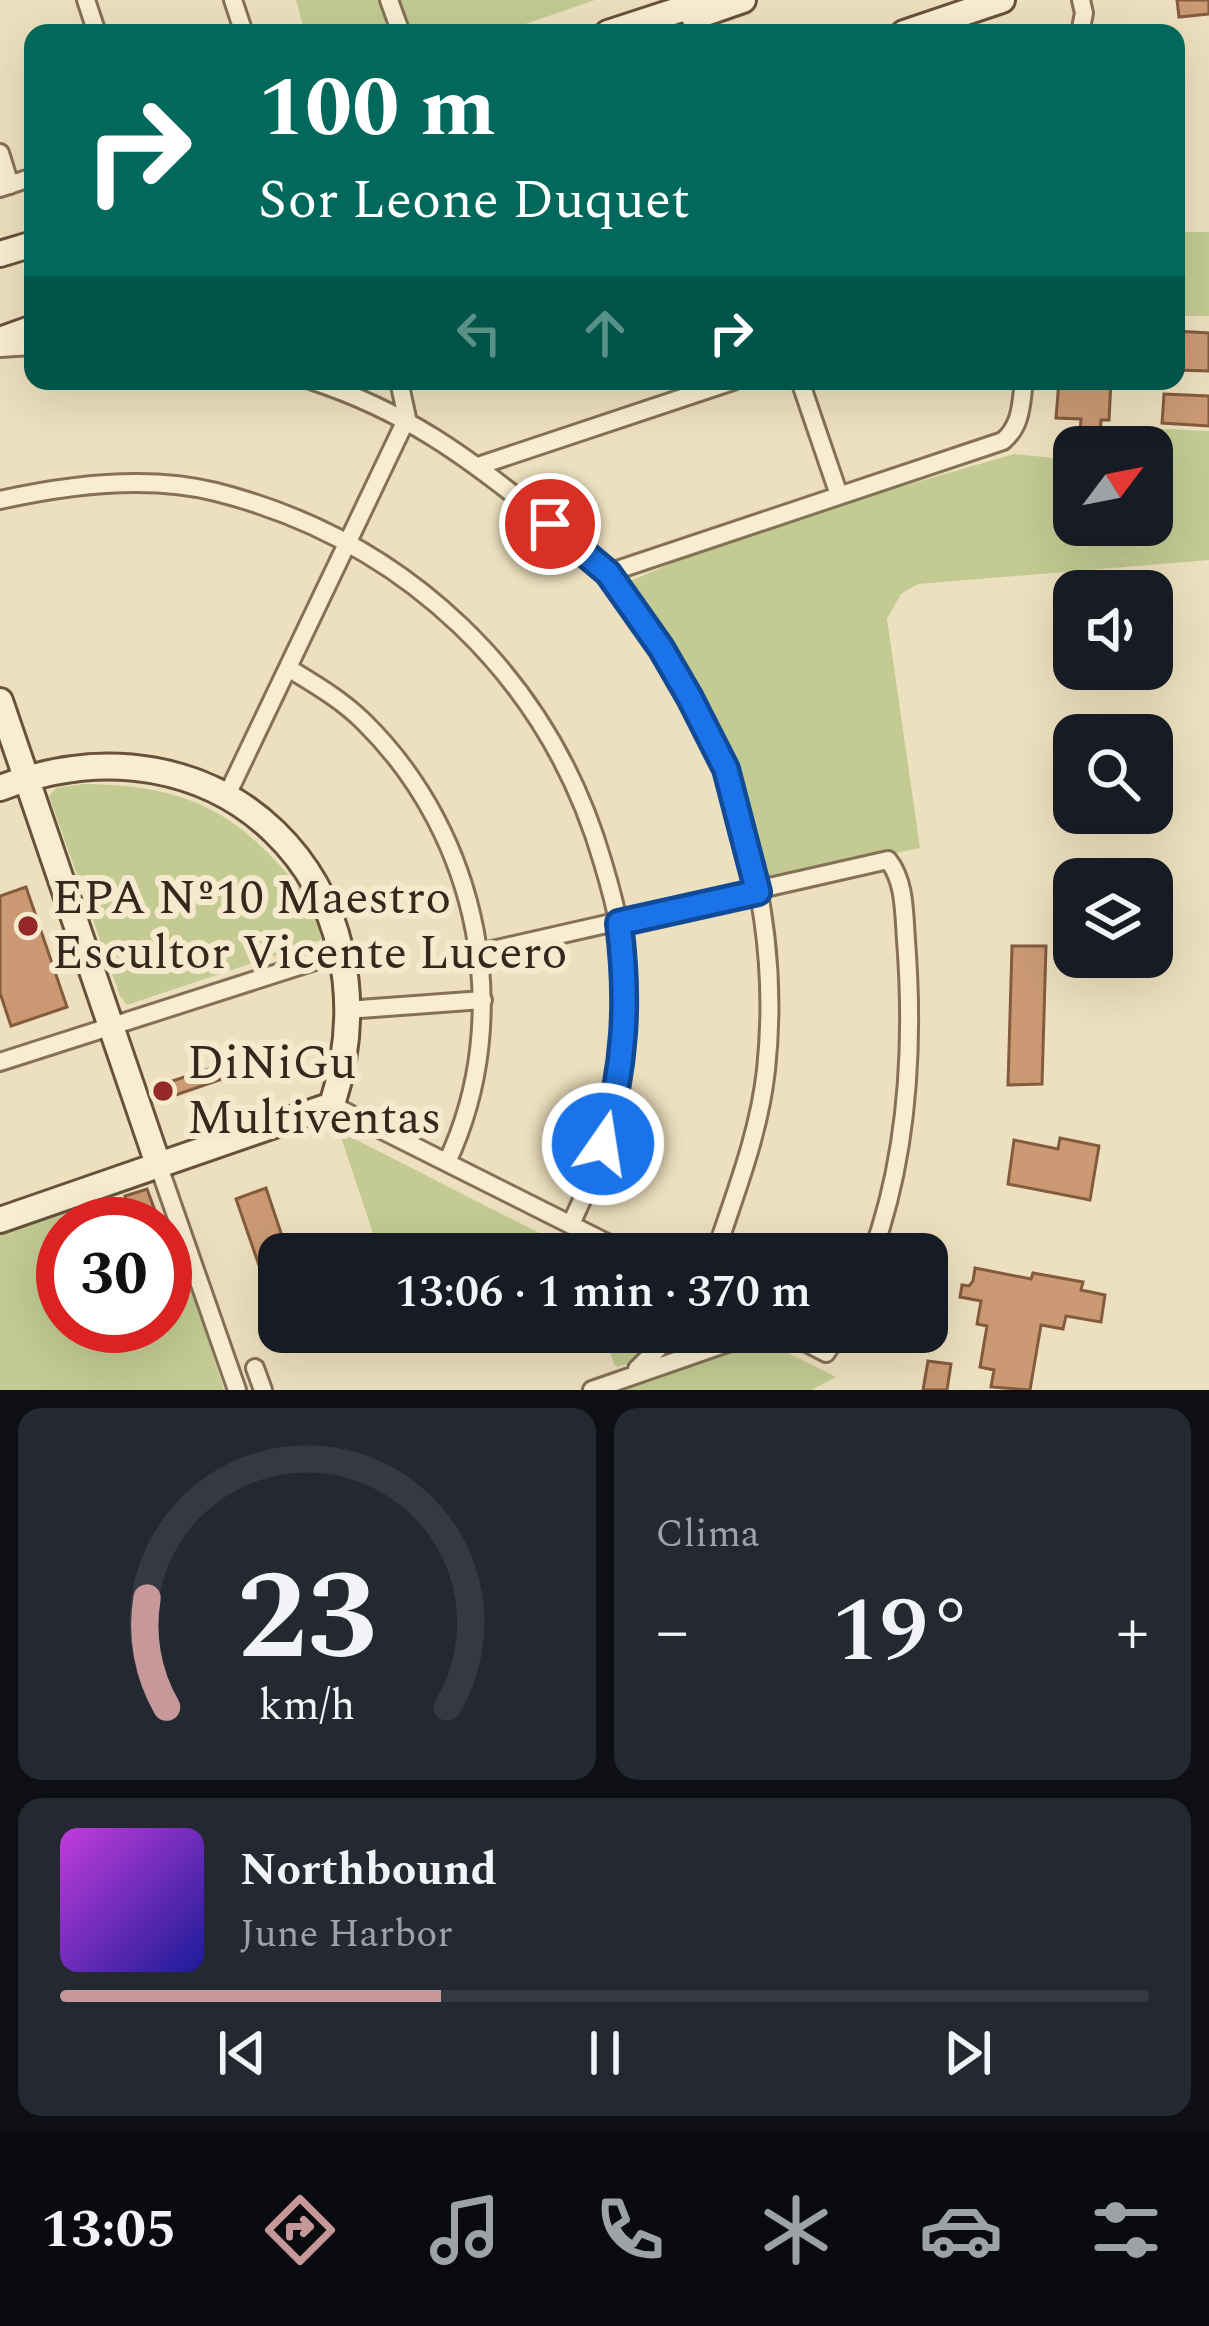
<!DOCTYPE html>
<html lang="es">
<meta charset="utf-8">
<style>
:root{--surface:#171b24;--page:#242831;--text:#f1f3f6;--muted:#9ea1a6;--line:#363941;--accent:#c79899}
body{margin:0;font-family:Spectral,serif;background:var(--page);color:var(--text);height:100vh;display:flex;flex-direction:column;font-size:45px;white-space:nowrap}
*{box-sizing:border-box;margin:0}
p{font-size:39px;color:var(--muted)}
.icon{flex:none;width:66px;height:66px;fill:none;stroke:currentColor;stroke-width:2;stroke-linecap:round;stroke-linejoin:round}
.map{position:relative;height:1390px;overflow:hidden}
.details{display:flex;flex-direction:column;gap:18px;padding:18px;background:#0d0f14;flex:1}
.details>*{flex:none}
.top-card{position:absolute;left:24px;top:24px;width:1161px;height:366px;border-radius:24px;box-shadow:0 12px 48px #0002;background:#00695c;color:#fff;overflow:hidden}
.needle{width:78px;rotate:58deg}
.buttons{position:absolute;left:1053px;top:426px;display:grid;gap:24px}
.buttons a{display:grid;place-items:center;width:120px;height:120px;border-radius:24px;background:var(--surface);box-shadow:0 12px 48px #0002;font-size:60px}
.speed{position:absolute;left:36px;top:1197px;display:flex;gap:24px;font-size:60px;font-weight:700;text-align:center}
.speed>*{display:grid;place-content:center;width:156px;height:156px;border-radius:50%;background:var(--surface);box-shadow:0 12px 48px #0002;line-height:1}
.speed .limit{border:18px solid #d22;background:#fff;color:#111}
.pin{position:absolute;display:grid;place-items:center;width:102px;height:102px;color:#fff;margin:-51px;border:6px solid #fff;border-radius:50%;box-shadow:0 3px 12px #0007}
.me{position:absolute;width:132px;margin:-66px;rotate:13deg;stroke-linejoin:round;filter:drop-shadow(0 0 9px #0008)}
.turn{display:flex;align-items:center;gap:42px;height:252px;padding:0 36px;font-size:54px}
.turn .icon{width:156px;height:156px;stroke-width:2.5}
.turn b{display:block;font-size:84px;line-height:102px}
.lanes{display:flex;align-items:center;height:114px;padding:0 36px;background:#0003;justify-content:center;gap:60px;direction:ltr}
.lanes .off{opacity:.35}
.big{font-size:90px;font-weight:600;line-height:1.1}
.details .widget{flex:1;display:flex;flex-direction:column;justify-content:center;gap:18px;min-width:0;padding:0 42px;border-radius:24px;background:var(--page)}
.details .dial{align-items:center;gap:0}
.dial svg{height:312px;overflow:visible;fill:none;stroke:var(--line);stroke-width:7;stroke-linecap:round;text-anchor:middle}
.dial text{fill:var(--text);stroke:none}
.song{display:flex;align-items:center;gap:36px}
.cover{width:144px;height:144px;border-radius:18px;background:linear-gradient(135deg,hsl(290 70% 55%),hsl(240 70% 35%))}
.played{height:12px;border-radius:6px;background:linear-gradient(90deg,var(--accent) 35%,var(--line) 35%)}
.keys{display:flex;justify-content:space-around;direction:ltr}
.heat{display:flex;justify-content:space-between;align-items:center;font-size:66px;direction:ltr}
.details .tiles{flex:1;display:grid;gap:18px;grid-template-columns:1fr 1fr}
.widget:last-child{grid-column:span 2}
.trip{position:absolute;left:258px;top:1233px;width:690px;height:120px;border-radius:24px;background:var(--surface);box-shadow:0 12px 48px #0002;font-weight:600;line-height:120px;text-align:center}
.dock{display:flex;height:192px;justify-content:space-around;align-items:center;background:#090b0e;color:var(--muted)}
.dock .icon{width:84px;height:84px}
.dock .current{color:var(--accent)}
.dock b{font-size:54px;color:var(--text)}
.map>svg:first-child{display:block}
.green{fill:#c3cb93}
.building{fill:#cb9a74;stroke:#845b3d;stroke-width:3}
.lines{fill:none;stroke-linecap:round;stroke-linejoin:round}
.street-casing{stroke:#857157;stroke-width:22}
.secondary-casing{stroke:#67523b;stroke-width:30}
.street{stroke:#f8edd1;stroke-width:16}
.secondary{stroke:#f8edd1;stroke-width:24}
.route-casing{stroke:#114b97;stroke-width:30}
.route{stroke:#1a73e8;stroke-width:21}
.poi-dot{fill:#942928;stroke:#f5eace;stroke-width:4.5}
.labels{text-anchor:middle;dominant-baseline:central;stroke-width:12;stroke-linejoin:round;paint-order:stroke}
.poi-label{font-size:48px;fill:#35281c;stroke:#f5eace;text-anchor:start}
</style>
<div class="map">
<svg width="1209" height="1390" viewBox="0 0 1209 1390">
<rect width="100%" height="100%" fill="#ede0be"/>
<!-- green -->
<path class="green" d="M296 0H595L499 33H305Z
M1176 232H1209V316H1176Z
M1147 428 1209 431V560L918 584 901 594 887 619 920 848 770 878 721 734 668 643 629 591 630 581 751 530 1014 454 1074 460V525H1152V447H1142Z
M84 784C170 785 224 802 282 868 301 888 319 912 321 940L127 1005 120 996 49 796 56 788Z
M339 1131 549 1238 507 1254H380Z
M66 1213 69 1224H63V1326H165V1294L191 1284 224 1390H0V1235Z
M604 1332H663L635 1361 618 1367 614 1365Z
M764 1341 836 1377 811 1390H625Z"/>
<!-- building -->
<path class="building" d="M1177 0H1209V14L1179 17Z
M1176 331 1209 333V371L1176 370Z
M1059 381H1111L1109 420H1101L1099 447H1079L1081 419 1056 418Z
M1164 394 1209 396V426L1162 423Z
M26 887 67 1007 11 1026 0 993V896Z
M1012 946H1046L1042 1084 1008 1085Z
M221 1065 225 1078 161 1100 157 1086Z
M1060 1138 1099 1146 1090 1200 1008 1184 1014 1140 1058 1149Z
M266 1188 288 1254H279V1269L262 1274 236 1199Z
M147 1189 160 1224H75L127 1204 125 1196Z
M975 1268 1031 1279 1033 1273 1083 1282 1081 1290 1105 1295 1101 1322 1066 1316 1063 1329 1041 1325 1030 1390 991 1387 994 1370 980 1367 987 1326 977 1324 981 1301 960 1297 962 1285 969 1286 973 1281Z
M928 1361 951 1364 947 1390H923Z"/>
<g class="lines">
<!-- street casing -->
<g class="street-casing">
<path id="street" d="M86 0 97 33
M233 0 244 33
M389 0 401 33
M1080 33 1084 13 1081 0
M0 153 10 185
M0 188 33 177
M0 348 33 346
M313 381C404 411 465 455 538 514 561 533 587 551 607 573 621 588 632 608 644 625 735 753 783 912 766 1070 759 1134 735 1194 715 1254
M800 381 839 495
M478 466 733 381
M0 500C67 485 149 475 216 492 405 540 549 676 603 863 615 903 626 946 627 988 629 1070 606 1151 571 1224
M608 573 1003 441C1022 425 1021 403 1024 381
M290 669C316 685 342 700 364 722 479 835 516 1016 447 1162
M228 793 407 418 399 381
M479 953 888 860C905 881 904 913 906 940 914 1045 908 1155 872 1254
M346 1010 483 1000
M0 1062 343 952
M332 1105 629 1254
M158 1164 237 1390
M786 1332 826 1353 840 1332
M255 1368 263 1390
M637 1369 675 1332
M592 1390 759 1332"/>
</g>
<!-- secondary casing -->
<g class="secondary-casing">
<path id="secondary" d="M694 17 743 0
M608 33 709 0
M904 33 1002 0
M0 254 33 244
M0 340 33 328
M0 701 158 1164
M0 788C219 703 402 884 332 1105L0 1220"/>
</g>
<!-- street -->
<use href="#street" class="street"/>
<!-- secondary -->
<use href="#secondary" class="secondary"/>
</g>
<g class="lines">
<!-- route casing -->
<g class="route-casing">
<path id="route" d="M550 524 608 573 661 648 690 698 726 769 758 892 619 923C629 1002 625 1067 603 1144"/>
</g>
<!-- route -->
<use href="#route" class="route"/>
</g>
<!-- markers -->
<g class="poi-dot">
<circle cx="28" cy="926" r="12"/>
<circle cx="163" cy="1091" r="12"/>
</g>
<g class="labels">
<!-- poi labels -->
<g class="poi-label">
<text x="52" y="898">EPA Nº10 Maestro<tspan x="52" dy="55">Escultor Vicente Lucero</tspan></text>
<text x="187" y="1063">DiNiGu<tspan x="187" dy="55">Multiventas</tspan></text>
</g>
</g>
</svg>
<div class="buttons">
<a><svg class="needle" viewBox="-14 -14 28 28"><path d="M0-13l5 13h-10z" fill="#e53935"/><path d="M0 13l5-13h-10z" fill="#9ea1a6"/></svg></a>
<a><svg class="icon" aria-label="sound" viewBox="0 0 24 24"><path d="M4 9h4l5-4v14l-5-4H4zM17 9q2 3 0 6"/></svg></a>
<a><svg class="icon" aria-label="search" viewBox="0 0 24 24"><circle cx="10" cy="10" r="6"/><path d="M15 15l6 6"/></svg></a>
<a><svg class="icon" aria-label="layers" viewBox="0 0 24 24"><path d="M12 4l9 5-9 5-9-5zM3 14l9 5 9-5"/></svg></a>
</div>
<div class="speed"><div class="limit">30</div></div>
<div class="pin" style="left:550px;top:524px;background:#d93025"><svg class="icon" aria-label="arrive" viewBox="0 0 24 24"><path d="M6 21V4h12l-3 4 3 4H6"/></svg></div>
<svg class="me" style="left:603px;top:1144px" viewBox="-20 -20 40 40"><circle r="17" fill="#1a73e8" stroke="#fff" stroke-width="3"/><path d="M0-11L8 9 0 5-8 9z" fill="#fff"/></svg>
<div class="trip">13:06 · 1 min · 370 m</div>
<div class="top-card">
<div class="turn"><svg class="icon" aria-label="right" viewBox="0 0 24 24"><path d="M7 20v-9h11M14 6l5 5-5 5"/></svg><div><b>100 m</b>Sor Leone Duquet</div></div>
<div class="lanes"><svg class="icon off" aria-label="left" viewBox="0 0 24 24"><path d="M17 20v-9H6M10 6l-5 5 5 5"/></svg><svg class="icon off" aria-label="ahead" viewBox="0 0 24 24"><path d="M12 20V5M6 11l6-6 6 6"/></svg><svg class="icon" aria-label="right" viewBox="0 0 24 24"><path d="M7 20v-9h11M14 6l5 5-5 5"/></svg></div>
</div>
</div>
<section class="details">
<div class="tiles">
<div class="widget dial"><svg viewBox="0 0 100 80">
<path d="M14 69A42 42 0 1 1 86 69"/>
<path d="M14 69A42 42 0 0 1 9 41" stroke="#c79899"/>
<text x="50" y="56" font-size="32" font-weight="700">23</text>
<text x="50" y="72" font-size="11">km/h</text>
</svg></div>
<div class="widget"><p>Clima</p>
<div class="heat"><a>−</a><b class="big">19°</b><a>+</a></div>
</div>
<div class="widget">
<div class="song"><i class="cover"></i><div><b>Northbound</b><p>June Harbor</p></div></div>
<div class="played"></div>
<div class="keys"><svg class="icon" aria-label="previous" viewBox="0 0 24 24"><path d="M18 5L8 12l10 7zM5 5v14"/></svg><svg class="icon" aria-label="pause" viewBox="0 0 24 24"><path d="M8 5v14M16 5v14"/></svg><svg class="icon" aria-label="next" viewBox="0 0 24 24"><path d="M6 5l10 7-10 7zM19 5v14"/></svg></div>
</div>
</div>
</section>
<nav class="dock">
<b>13:05</b>
<svg class="icon current" aria-label="directions" viewBox="0 0 24 24"><path d="M12 3l9 9-9 9-9-9zM9 14v-3h6M13 9l2 2-2 2"/></svg>
<svg class="icon" aria-label="music" viewBox="0 0 24 24"><path d="M9 18V5l10-2v13"/><circle cx="6" cy="18" r="3"/><circle cx="16" cy="16" r="3"/></svg>
<svg class="icon" aria-label="phone" viewBox="0 0 24 24"><path d="M5 4h4l2 5-3 2q2 4 5 5l2-3 5 2v4C11 20 4 13 5 4z"/></svg>
<svg class="icon" aria-label="climate" viewBox="0 0 24 24"><path d="M12 3v18M4 7l16 10M4 17L20 7"/></svg>
<svg class="icon" aria-label="car" viewBox="0 0 24 24"><path d="M5 17H2v-5l4-1 3-4h7l3 4 3 1v5h-3M9 17h6M6 11h13"/><circle cx="7" cy="17" r="2"/><circle cx="17" cy="17" r="2"/></svg>
<svg class="icon" aria-label="filters" viewBox="0 0 24 24"><path d="M4 7h16M4 17h16"/><circle cx="9" cy="7" r="2"/><circle cx="15" cy="17" r="2"/></svg>
</nav>
